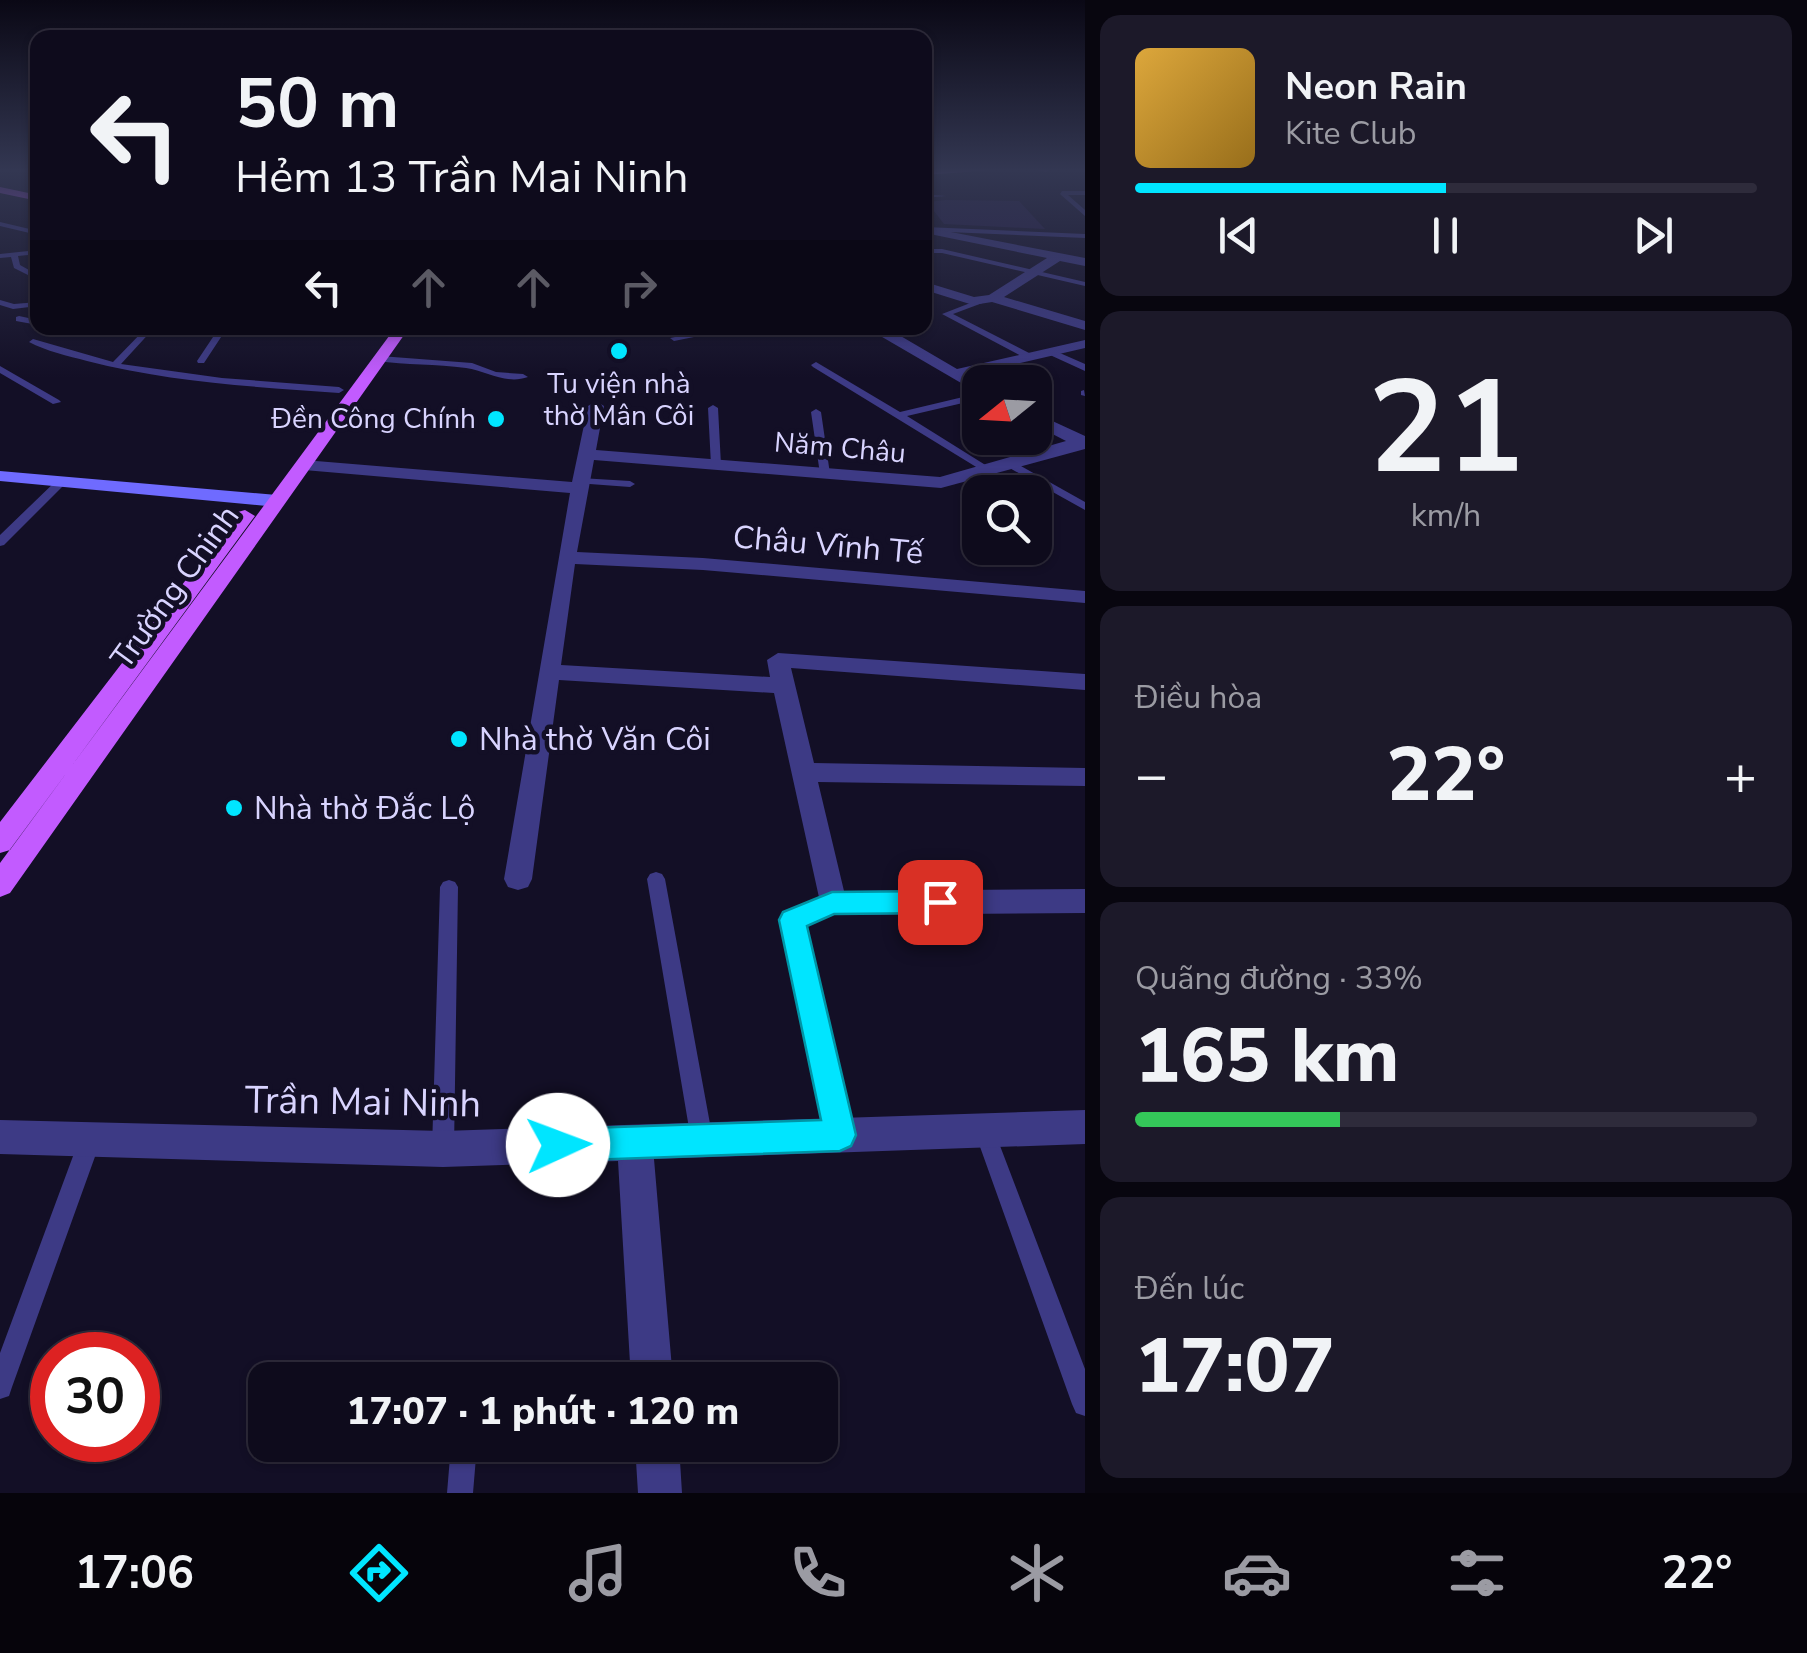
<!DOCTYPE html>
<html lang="vi">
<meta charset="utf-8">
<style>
:root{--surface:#0e0b1c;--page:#1c1929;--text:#f1f3f6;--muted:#9b9ba3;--line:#2e2b3b;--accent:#00e5ff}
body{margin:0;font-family:"Nunito Sans",sans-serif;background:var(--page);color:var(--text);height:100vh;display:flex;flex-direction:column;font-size:38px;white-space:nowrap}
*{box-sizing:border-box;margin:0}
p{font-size:32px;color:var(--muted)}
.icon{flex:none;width:55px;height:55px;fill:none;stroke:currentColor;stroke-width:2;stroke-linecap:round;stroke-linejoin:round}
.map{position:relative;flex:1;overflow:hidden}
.details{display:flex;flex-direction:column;gap:15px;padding:15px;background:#08060f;width:722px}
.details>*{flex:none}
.banner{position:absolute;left:30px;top:30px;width:902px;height:305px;border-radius:20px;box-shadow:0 2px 8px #0004,0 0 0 2px var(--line);background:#0e0b1c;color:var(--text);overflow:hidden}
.needle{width:65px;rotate:252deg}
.buttons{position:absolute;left:962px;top:365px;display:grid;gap:20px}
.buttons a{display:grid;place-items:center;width:90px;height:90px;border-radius:20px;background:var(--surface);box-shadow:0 2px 8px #0004,0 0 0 2px var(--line);font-size:50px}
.speed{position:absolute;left:30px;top:1332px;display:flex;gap:20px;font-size:50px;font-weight:700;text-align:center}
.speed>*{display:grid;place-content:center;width:130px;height:130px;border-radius:50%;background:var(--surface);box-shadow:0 2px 8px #0004,0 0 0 2px var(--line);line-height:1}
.speed .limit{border:15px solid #d22;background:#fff;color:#111}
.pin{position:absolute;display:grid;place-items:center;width:85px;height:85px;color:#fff;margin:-42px;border-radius:20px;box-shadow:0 5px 15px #0006}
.me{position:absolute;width:110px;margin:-55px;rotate:88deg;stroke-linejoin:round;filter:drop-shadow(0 0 8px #0008)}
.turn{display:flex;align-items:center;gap:35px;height:210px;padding:0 40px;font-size:45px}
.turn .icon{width:130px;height:130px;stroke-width:2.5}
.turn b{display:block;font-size:70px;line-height:85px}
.lanes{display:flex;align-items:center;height:95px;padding:0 40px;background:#0003;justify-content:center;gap:50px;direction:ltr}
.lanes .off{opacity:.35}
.big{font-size:75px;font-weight:800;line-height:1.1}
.details .widget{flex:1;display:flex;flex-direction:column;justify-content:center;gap:15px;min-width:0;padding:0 35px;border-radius:20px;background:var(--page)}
.details .dial{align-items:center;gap:0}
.dial b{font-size:130px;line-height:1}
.song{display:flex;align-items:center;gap:30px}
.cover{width:120px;height:120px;border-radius:15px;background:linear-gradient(135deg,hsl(40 70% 55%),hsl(40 70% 35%))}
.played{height:10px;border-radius:5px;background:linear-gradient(90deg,var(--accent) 50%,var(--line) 50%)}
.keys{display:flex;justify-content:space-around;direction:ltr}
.heat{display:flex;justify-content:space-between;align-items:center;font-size:55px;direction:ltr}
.charge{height:15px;border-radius:8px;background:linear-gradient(90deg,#34c759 33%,var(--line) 0)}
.trip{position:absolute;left:248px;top:1362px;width:590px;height:100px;border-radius:20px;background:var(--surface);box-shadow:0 2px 8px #0004,0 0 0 2px var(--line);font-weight:800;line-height:100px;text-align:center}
.tabs{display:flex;height:160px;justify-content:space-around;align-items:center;background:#06040b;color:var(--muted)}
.tabs .icon{width:70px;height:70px}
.tabs .active{color:var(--accent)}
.tabs b{font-size:45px;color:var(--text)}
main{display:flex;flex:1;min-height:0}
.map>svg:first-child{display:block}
.building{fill:#241b47}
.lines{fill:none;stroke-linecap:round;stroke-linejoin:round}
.lane{fill:#3d3a85;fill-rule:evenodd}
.street{fill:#3d3a85;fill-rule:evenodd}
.secondary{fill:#6f6bff;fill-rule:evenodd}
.primary{fill:#c25bff;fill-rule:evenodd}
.route{fill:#00e5ff;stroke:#0095a6;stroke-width:2.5}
.poi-dot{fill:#00e5ff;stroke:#130f26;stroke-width:4}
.labels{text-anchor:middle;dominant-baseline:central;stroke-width:9;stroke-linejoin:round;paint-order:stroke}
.far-poi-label{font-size:28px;fill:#d9d4ff;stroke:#130f26}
.far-street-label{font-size:28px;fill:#d9d4ff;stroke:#130f26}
.street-label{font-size:32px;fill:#d9d4ff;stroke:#130f26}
.poi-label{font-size:32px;fill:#d9d4ff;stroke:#130f26;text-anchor:start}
.near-street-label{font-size:38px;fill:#d9d4ff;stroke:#130f26}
</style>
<main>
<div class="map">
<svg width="1085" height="1493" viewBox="0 0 1085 1493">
<rect width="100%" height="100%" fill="#130f26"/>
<!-- building -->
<path class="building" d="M946 200 1019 201 1045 229 944 224 927 202Z"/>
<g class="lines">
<!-- lane -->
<path class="lane" d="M1062 191H1085V195H1068L1085 210V216L1060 194Z
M925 194 946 196 925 198Z
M0 222 38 231V235L0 226Z
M925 227 1085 234V238L925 231Z
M925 249H942L1085 282V286L942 253H925Z
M38 250V254L18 256 20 265 38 275V280L14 268 11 257 0 258V254Z
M0 300 14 304 38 302V306L13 309 0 305Z
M978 300 985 302 953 314 1033 355V359H1027L942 314Z
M19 316 38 320V325L16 321V317Z
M146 328H154L121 364 222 378 339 387 344 390 339 393C255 387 168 382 87 361 68 356 46 351 29 342L33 339 113 362Z
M219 328H227L204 363H198L197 361Z
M722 328H739L674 341 670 338Z
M1053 350 1085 364V371L1050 355 1049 353Z
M380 356 472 363 496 372 523 374 528 377C506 385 487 371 466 368 436 364 406 365 377 361L376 359Z
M816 362 900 412 980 393V399L907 416 995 471 986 473 813 367 811 365Z
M0 366 59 400 61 402 53 404 0 373Z
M1084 390 1085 396 1081 395V391Z
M713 405 718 408 721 465 716 468 711 465 708 408Z
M816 409 821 412 830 474 825 477 820 474 811 412Z
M1006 462H1014L1085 502V510L1006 466Z
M62 478 66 479V483L4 545 0 546V535L58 479Z
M580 478 630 481 635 484 630 487 576 483V479Z
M656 872 662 874 665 879 713 1140 709 1147 702 1151 695 1147 691 1140 647 879 650 874Z
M449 880 455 882 458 887 454 1149 451 1157 443 1160 435 1157 432 1149 440 887 443 882Z
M832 896 838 898 841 903 838 908 802 924 851 1135 847 1142 840 1145 833 1142 829 1135 783 920 786 915Z
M984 1120 991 1123 994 1130 1085 1369V1416L1076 1413 1072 1404 974 1130 977 1123Z
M90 1129 97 1133 101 1140 12 1387 9 1396 0 1399V1353L79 1140 83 1133Z
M451 1445H477L473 1493H447Z"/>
<!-- street -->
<path class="street" d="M925 227 1085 258V266L1060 261 1004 297 1085 321V330L992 302 973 305 925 290V282L974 297 989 295 1047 258 925 233Z
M840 328H887L957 369 1085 340V348L968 375 980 382V394L877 334 856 337Z
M596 401 604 406 596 450 940 477 1066 441 1035 425V413L1085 436V449L941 488 594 460 577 552 703 558 1085 591V603L703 570 575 564 561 665 770 677 767 660 778 653 1085 674V690L791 668 814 763 1085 768V786L818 782 844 891 1085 889V913L832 915 822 911 774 693 559 680 532 879 528 887 518 890 508 887 504 879 570 493 304 470 295 465 304 460 572 482 588 406Z
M1085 1110V1144L654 1159 673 1380H631L618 1161 443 1167 0 1154V1120L443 1131Z
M635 1445H679L682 1493H638Z"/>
<!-- secondary -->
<path class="secondary" d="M0 471 277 495 286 501 277 507 0 481Z"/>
<!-- primary -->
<path class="primary" d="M925 169H1005L925 175Z
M1031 169H1051L1046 172Z
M0 187 38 195V201L0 193Z
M395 328H409L10 893 0 897V863Z
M245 510 255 516 252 520 10 850 0 853V822L238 512Z"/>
</g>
<!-- sky -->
<linearGradient id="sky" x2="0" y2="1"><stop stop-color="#0a0815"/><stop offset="0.45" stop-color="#333752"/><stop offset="1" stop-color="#333752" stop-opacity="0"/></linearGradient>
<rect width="1085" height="378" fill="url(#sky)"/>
<!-- route -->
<path class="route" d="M940 891 950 894 953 902 950 910 940 913 834 914 807 926 856 1135 851 1146 840 1151 558 1161 547 1156 542 1145 547 1133 558 1129 821 1120 779 920 783 912 832 892Z"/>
<!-- markers -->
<g class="poi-dot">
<circle cx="619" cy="351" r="10"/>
<circle cx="496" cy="419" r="10"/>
<circle cx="459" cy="739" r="10"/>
<circle cx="234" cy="808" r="10"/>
</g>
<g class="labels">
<!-- far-poi labels -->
<g class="far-poi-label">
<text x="619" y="384">Tu viện nhà<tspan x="619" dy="32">thờ Mân Côi</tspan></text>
<text x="476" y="419" text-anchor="end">Đền Công Chính</text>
</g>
<!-- far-street labels -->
<g class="far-street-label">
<text transform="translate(840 448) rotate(5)">Năm Châu</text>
</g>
<!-- street labels -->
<g class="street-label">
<text transform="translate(828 545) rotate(5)">Châu Vĩnh Tế</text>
<text transform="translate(175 587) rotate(-54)">Trường Chinh</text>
</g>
<!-- poi labels -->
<g class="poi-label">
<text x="479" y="739">Nhà thờ Văn Côi</text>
<text x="254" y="808">Nhà thờ Đắc Lộ</text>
</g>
<!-- near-street labels -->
<g class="near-street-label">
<text transform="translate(363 1102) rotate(1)">Trần Mai Ninh</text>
</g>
</g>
</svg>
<div class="buttons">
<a><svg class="needle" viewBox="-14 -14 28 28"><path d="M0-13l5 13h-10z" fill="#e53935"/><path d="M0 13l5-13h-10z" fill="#9b9ba3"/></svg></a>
<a><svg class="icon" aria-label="search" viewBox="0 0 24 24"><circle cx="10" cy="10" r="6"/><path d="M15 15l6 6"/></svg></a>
</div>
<div class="speed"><div class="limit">30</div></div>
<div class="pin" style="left:940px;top:902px;background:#d93025"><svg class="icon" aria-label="arrive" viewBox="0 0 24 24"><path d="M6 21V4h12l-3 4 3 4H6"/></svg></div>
<svg class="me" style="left:558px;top:1145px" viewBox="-20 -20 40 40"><circle r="19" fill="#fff"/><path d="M0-13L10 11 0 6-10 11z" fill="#00e5ff"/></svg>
<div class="trip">17:07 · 1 phút · 120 m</div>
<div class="banner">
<div class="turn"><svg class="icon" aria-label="left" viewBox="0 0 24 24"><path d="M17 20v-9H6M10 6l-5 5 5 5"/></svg><div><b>50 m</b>Hẻm 13 Trần Mai Ninh</div></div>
<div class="lanes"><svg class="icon" aria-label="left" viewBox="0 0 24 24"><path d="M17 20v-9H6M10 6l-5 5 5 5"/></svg><svg class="icon off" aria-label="ahead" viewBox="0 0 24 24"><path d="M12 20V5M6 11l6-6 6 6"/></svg><svg class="icon off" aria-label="ahead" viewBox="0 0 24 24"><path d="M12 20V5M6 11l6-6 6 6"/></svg><svg class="icon off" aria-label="right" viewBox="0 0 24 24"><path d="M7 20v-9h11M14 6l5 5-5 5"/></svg></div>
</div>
</div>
<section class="details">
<div class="widget">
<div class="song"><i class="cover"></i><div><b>Neon Rain</b><p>Kite Club</p></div></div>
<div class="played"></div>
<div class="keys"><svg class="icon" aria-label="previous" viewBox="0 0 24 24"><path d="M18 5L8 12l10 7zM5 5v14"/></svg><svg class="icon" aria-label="pause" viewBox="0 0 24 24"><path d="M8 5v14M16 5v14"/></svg><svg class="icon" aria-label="next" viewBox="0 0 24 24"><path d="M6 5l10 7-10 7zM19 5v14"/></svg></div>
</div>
<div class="widget dial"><b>21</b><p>km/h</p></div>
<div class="widget"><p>Điều hòa</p>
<div class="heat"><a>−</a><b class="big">22°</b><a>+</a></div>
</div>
<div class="widget"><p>Quãng đường · 33%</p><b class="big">165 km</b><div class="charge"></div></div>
<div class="widget"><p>Đến lúc</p><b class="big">17:07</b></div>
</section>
</main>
<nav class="tabs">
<b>17:06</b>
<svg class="icon active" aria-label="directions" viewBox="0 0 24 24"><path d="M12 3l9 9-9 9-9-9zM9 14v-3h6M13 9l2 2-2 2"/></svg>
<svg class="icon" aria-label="music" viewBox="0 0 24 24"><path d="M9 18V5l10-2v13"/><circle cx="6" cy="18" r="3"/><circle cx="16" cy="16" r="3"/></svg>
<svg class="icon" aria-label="phone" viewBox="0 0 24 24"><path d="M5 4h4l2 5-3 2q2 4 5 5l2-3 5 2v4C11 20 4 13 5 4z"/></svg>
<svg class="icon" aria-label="climate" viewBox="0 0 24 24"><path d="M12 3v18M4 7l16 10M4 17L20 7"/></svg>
<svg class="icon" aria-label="car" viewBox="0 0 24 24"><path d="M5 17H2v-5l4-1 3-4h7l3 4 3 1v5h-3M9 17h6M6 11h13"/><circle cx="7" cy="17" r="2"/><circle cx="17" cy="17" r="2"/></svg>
<svg class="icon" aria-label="filters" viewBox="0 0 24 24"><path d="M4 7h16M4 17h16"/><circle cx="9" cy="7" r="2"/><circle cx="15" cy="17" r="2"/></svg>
<b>22°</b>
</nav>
